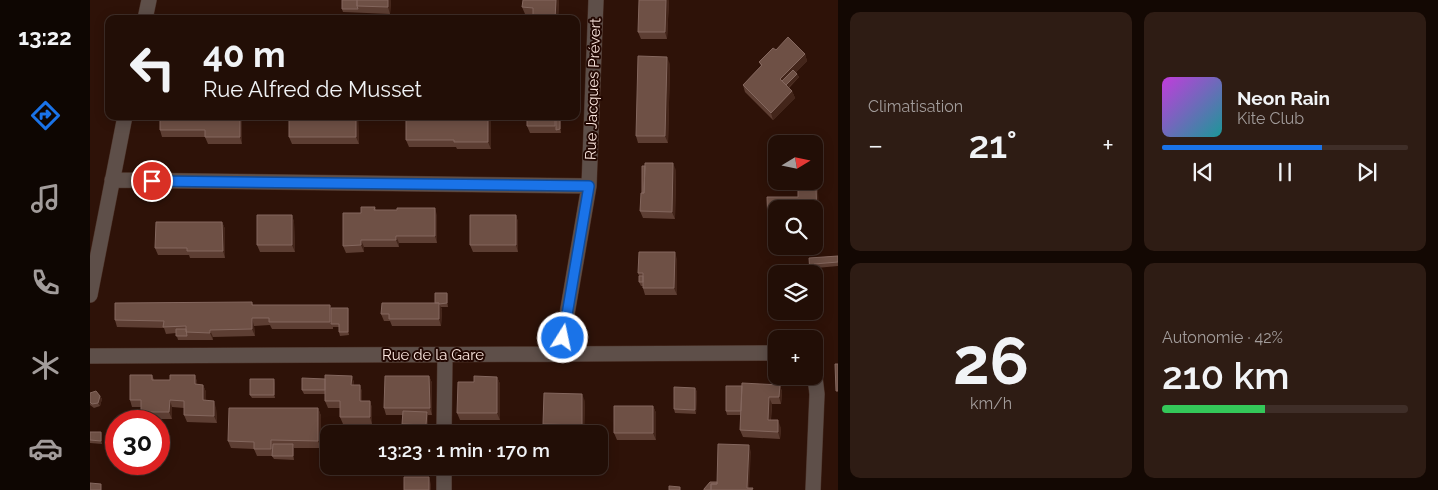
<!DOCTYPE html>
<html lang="fr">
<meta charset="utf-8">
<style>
:root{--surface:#220e06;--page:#2e1c14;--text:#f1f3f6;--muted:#a29c9b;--line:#3f2e28;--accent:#1a73e8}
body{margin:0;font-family:Raleway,sans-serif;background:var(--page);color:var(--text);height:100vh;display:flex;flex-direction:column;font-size:19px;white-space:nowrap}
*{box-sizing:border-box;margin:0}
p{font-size:16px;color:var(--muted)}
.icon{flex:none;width:28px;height:28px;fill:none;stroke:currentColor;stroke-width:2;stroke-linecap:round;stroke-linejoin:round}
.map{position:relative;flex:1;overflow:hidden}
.side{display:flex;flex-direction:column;gap:12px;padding:12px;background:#130803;width:600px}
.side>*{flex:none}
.hud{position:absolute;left:15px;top:15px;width:475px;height:105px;border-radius:10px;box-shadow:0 2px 12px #0003,0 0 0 1px var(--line);background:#220e06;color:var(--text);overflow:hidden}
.needle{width:32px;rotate:80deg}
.controls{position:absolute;left:678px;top:135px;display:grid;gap:10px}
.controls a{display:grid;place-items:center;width:55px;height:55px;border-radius:10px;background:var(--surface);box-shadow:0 2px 12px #0003,0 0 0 1px var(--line);font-size:25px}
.speed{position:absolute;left:15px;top:410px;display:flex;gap:10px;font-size:25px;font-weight:700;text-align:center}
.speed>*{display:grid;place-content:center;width:65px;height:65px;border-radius:50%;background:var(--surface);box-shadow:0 2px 12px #0003,0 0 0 1px var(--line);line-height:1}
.speed .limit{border:8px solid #d22;background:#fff;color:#111}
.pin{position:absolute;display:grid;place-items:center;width:42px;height:42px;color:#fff;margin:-21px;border:2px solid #fff;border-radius:50%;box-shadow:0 1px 5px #0007}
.me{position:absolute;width:55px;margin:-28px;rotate:10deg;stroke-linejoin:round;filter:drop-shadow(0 0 4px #0008)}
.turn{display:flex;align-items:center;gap:18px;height:105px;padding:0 15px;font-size:22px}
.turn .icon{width:65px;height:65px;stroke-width:2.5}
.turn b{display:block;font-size:35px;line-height:42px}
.big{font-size:38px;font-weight:600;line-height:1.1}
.side .card{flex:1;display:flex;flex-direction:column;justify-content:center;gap:8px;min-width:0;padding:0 18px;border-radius:10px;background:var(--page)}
.side .dial{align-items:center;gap:0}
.dial b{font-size:65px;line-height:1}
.song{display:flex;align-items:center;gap:15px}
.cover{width:60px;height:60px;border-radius:8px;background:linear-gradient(135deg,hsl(290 70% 55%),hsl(180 70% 35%))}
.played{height:5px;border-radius:2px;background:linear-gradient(90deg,var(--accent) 65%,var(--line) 65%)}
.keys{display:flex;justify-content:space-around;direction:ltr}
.heat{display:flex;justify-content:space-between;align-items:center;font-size:28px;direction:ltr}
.charge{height:8px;border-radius:4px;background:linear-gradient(90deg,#34c759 42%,var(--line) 0)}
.side .tiles{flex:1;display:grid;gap:12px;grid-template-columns:repeat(2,1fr)}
.trip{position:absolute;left:230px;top:425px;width:288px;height:50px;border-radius:10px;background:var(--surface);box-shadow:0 2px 12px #0003,0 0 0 1px var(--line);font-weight:600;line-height:50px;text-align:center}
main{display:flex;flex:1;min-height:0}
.tabs{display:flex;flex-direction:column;width:90px;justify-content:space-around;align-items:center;background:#0e0602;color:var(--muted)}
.tabs .icon{width:35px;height:35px}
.tabs .selected{color:var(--accent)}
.tabs b{font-size:22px;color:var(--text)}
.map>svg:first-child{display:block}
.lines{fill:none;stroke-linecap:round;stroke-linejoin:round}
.street-casing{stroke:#4b3026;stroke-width:16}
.street{stroke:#5e4f49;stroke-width:15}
.wall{fill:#5d3e33}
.shaded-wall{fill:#43251a}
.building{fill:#6e5045;stroke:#84675e}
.route-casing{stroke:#114b97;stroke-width:12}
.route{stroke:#1a73e8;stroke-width:9}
.labels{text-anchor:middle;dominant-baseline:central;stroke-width:4;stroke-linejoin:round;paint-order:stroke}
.street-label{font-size:15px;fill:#fbe6df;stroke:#230802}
</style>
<main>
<nav class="tabs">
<b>13:22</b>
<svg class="icon selected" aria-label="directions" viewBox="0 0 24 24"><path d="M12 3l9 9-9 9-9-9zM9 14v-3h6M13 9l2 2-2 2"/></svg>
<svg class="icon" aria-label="music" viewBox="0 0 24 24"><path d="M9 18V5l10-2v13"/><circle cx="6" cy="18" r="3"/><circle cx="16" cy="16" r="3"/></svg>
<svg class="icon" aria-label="phone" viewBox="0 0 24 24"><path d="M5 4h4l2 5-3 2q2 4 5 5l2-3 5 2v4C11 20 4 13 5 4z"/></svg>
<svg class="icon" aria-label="climate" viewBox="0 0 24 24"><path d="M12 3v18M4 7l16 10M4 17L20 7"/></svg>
<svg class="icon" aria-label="car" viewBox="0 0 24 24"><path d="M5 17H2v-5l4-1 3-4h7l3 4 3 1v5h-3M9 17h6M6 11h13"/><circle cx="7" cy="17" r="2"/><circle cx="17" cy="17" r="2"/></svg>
</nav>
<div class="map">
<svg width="748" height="490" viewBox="0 0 748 490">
<rect width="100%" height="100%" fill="#2e1208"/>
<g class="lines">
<!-- street casing -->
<g class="street-casing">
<path id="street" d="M55 19 59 0
M22 180 499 186
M0 295 35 116
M470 355 499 186 506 0
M0 356 686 353
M354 434 355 355
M354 490V466
M723 490 727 394 724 369"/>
</g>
<!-- street -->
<use href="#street" class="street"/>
</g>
<!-- wall -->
<path class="wall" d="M252 0H301L300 14 253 12 252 9Z
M433 0H469L468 19 443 15 435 14 432 7Z
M579 0 577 39H551L548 32Z
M686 50 715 54 717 61 706 72 707 74 709 77 699 88 702 91 705 98 683 120 655 92 653 85 671 66 669 62Z
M580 64 578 143H548L546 136Z
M152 116V144H118L115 137H72L70 130Z
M199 116H268L269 144H202L199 137Z
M316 116H401V149H367L366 147H319L316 140Z
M437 116H471V133H440L437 126Z
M586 170 585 219 553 218 550 211 552 193Z
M708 185H726L728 192 729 229H724V209H686V230H681L678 223 677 197H708Z
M285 207 286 210 347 215V243H309V247H274V252L256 253 253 246 271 213Z
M202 215 204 222 205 252H170L167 245Z
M426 215 428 222V252H383L380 245Z
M132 222 135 229V258H100L99 255H68L65 248Z
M748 256V266L726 268V280H724V274L719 258Z
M587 259V295H555L553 288V286H551L549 282V276L548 273Z
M357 293 358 296V307H351L352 310 351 326H302L300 321H294L291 314 345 303Z
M162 302 163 305H240L241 308H258L259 311V335L250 336 249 332V327H243V329H182L180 325 164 326 165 336 123 337V340H88L86 333 76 334 74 328 27 327 25 320Z
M62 375 64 380H80L105 375 107 382V384L113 385 116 392V400L126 408 127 423 97 422 94 415V408L82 407V419H54L51 412V407H42L40 400Z
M262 376 264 383V385H270L272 392V401H280L282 408V424H253L250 417V408H238L235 401V394H214L212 390 235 379Z
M339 376 342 383V415H338V429L314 428 312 424 313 415H296L294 408Z
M407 377 410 384V420H370L367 413 384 382Z
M185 383V398H162L160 395Z
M690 385 692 392 691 404H682L681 420 691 428 690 439 653 437 650 430 651 415H637L636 411Z
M605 388 607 392 606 414 585 413 584 409Z
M0 393 10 396 12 399 10 406 4 408 0 405Z
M495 401 494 432 455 431 453 424Z
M563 406 566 413V440H527L524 433Z
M228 408 231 416V448H204V460L184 459 182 456H167L164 449 141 448 138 441Z
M0 432H11L12 436V444L0 443Z"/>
<!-- shaded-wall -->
<path class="shaded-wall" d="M298 0H301L300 14 298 7Z
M466 0H469L468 19H465Z
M576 0H579L577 39 575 32Z
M715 54 717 61 693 85 690 79Z
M577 57 580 64 578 143 575 136Z
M707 74 709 77 696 90 695 86Z
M702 91 705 98 683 120 681 113Z
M150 116H152V144L150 137Z
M266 116H268L269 144 266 137Z
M398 116H401V149L398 142Z
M470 116H471V133L470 129Z
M583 163 586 170 585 219 582 212Z
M726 185 728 192 729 229 727 222Z
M345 208 347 215V243L345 236Z
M202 215 204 222 205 252 202 245Z
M426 215 428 222V252L426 245Z
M132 222 135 229V258L133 251Z
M306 236 309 243V247L306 240Z
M271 240 274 247V252L271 245Z
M585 252 587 259V295L584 288Z
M724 264 726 268V280L725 276Z
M357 293 358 296V307L357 303Z
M349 303 352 310 351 326 349 319Z
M240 305 242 312 241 324 243 329 240 322Z
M258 308 259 311V335L258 332Z
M162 318 164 326 165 336 162 329Z
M120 330 123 337V340L120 333Z
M105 375 107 382V391L105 384Z
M262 376 264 383V392L261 385Z
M339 376 342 383V415L340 408Z
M407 377 410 384V420L407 413Z
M184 379 185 383V398L184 395Z
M113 385 116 392V407L113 400Z
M270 385 272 392V408L270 401Z
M690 385 692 392 691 404 689 397Z
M605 388 607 392 606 414 605 410Z
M492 394 495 401 494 432 492 425Z
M10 396 12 399 10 406 8 403Z
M679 397 682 404 680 427 678 420Z
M80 400 82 407V419L79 412Z
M124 401 126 408 127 423 124 416Z
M280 401 282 408V424L280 417Z
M563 406 566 413V440L563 433Z
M228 408 231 416V448L228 441Z
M337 412 338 415V429L336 425Z
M688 420 691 428 690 439 688 432Z
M11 432 12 436V444L11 441Z
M203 444 204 448V460L203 456Z
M659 445 661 452 659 490 657 488Z
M339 477 341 484V490H339Z"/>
<!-- building -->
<path class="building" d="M252 0H267V6L268 9H252Z
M267 0H298V7L267 6Z
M433 0H466L465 19H443V8L432 7Z
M549 0H576L575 32H548Z
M698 37 715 54 690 79 702 91 681 113 653 85 672 65 669 62 683 48 686 50Z
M548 56 577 57 575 136H546Z
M703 70 707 74 696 85 692 81Z
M70 116H150V137H115V130H70Z
M199 116H266V137H199Z
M316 116H398V142H364V140H316Z
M437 116H465V126H437Z
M466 116H470V129L466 130Z
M555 163H583L582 212 550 211 551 193H554Z
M552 166H555L554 193H552Z
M708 185H726L727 222H724V209H686V223H678L677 197H708Z
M271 207H285L284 210H307V208H345V236H306V240H271V245L253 246V213H271Z
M167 215H202V245H167Z
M380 215H426V245H380Z
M66 222H132L133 251H97V248H65Z
M549 252H585L584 288H553V273H548Z
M748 256V262L724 264 725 276 724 277V274H720L719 258Z
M549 276H553V282H549Z
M345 293H357V303L349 304V303H345Z
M162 302V305H240V322H179V318H162V329L120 330V333L96 332V326L73 327 74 321 25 320V303Z
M292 303H349V319H299V314H291Z
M241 308H258V332H249V324H241Z
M86 329H96L97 336H86Z
M745 364H748V391H746Z
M40 375H62V380H80V375H105V384L113 385V400L124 401V416L94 415V401L80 400 79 412H51V400H40Z
M235 375 262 376 261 385H270V401H280V417H250V401H235Z
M295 376H339L340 408H294Z
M384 376 407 377V413H367L368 382H384Z
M212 378 235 379V390H212Z
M160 379H184V395H160Z
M652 383 690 385 689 397H679L678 420H688V432L650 430Z
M636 386H652L651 411H636Z
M584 387 605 388V410L584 409Z
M6 391 10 396 8 403 2 404 0 402V393Z
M454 393 492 394V425L453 424Z
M524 406H563V433H524Z
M139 408H228V441L181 440V449H164V442L138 441Z
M313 411 337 412 336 425 312 424Z
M0 432H11V441L0 440Z
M183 444H203V456H182Z
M628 444 659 445 657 488H663L662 490H621V484H627Z
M314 477H339V490H314Z
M620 482H627V484H621V490H614V489Z
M0 483 11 484V490H0Z
M579 486 590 487V490H579Z"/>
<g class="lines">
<!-- route casing -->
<g class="route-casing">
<path id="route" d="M62 181 499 186 473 338"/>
</g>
<!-- route -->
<use href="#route" class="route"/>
</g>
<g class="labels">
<!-- street labels -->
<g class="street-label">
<text transform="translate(503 89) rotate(-88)">Rue Jacques Prévert</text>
<text x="343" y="355">Rue de la Gare</text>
</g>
</g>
</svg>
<div class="controls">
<a><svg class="needle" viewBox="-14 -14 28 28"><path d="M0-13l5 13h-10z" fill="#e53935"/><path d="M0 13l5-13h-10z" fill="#a29c9b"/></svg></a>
<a><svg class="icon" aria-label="search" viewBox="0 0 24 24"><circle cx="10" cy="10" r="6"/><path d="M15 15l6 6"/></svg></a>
<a><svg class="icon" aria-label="layers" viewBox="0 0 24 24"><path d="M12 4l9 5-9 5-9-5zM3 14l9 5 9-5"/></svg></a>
<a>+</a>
</div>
<div class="speed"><div class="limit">30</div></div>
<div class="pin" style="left:62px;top:181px;background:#d93025"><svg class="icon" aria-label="arrive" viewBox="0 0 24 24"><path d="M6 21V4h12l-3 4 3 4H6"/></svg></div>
<svg class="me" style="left:473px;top:338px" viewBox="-20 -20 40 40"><circle r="17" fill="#1a73e8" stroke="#fff" stroke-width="3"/><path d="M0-11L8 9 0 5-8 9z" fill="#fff"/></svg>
<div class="trip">13:23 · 1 min · 170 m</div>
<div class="hud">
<div class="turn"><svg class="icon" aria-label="left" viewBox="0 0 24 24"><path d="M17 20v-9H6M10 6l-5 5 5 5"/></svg><div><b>40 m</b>Rue Alfred de Musset</div></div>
</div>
</div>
<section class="side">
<div class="tiles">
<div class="card"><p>Climatisation</p>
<div class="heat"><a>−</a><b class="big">21°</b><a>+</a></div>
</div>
<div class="card">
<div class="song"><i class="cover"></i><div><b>Neon Rain</b><p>Kite Club</p></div></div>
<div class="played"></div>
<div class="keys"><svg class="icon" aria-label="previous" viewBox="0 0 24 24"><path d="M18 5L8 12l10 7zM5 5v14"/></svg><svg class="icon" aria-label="pause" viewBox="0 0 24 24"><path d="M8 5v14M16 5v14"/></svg><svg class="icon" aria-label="next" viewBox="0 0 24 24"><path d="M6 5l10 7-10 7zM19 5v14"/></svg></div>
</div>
<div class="card dial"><b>26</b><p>km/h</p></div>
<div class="card"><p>Autonomie · 42%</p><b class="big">210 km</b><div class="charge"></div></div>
</div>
</section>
</main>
